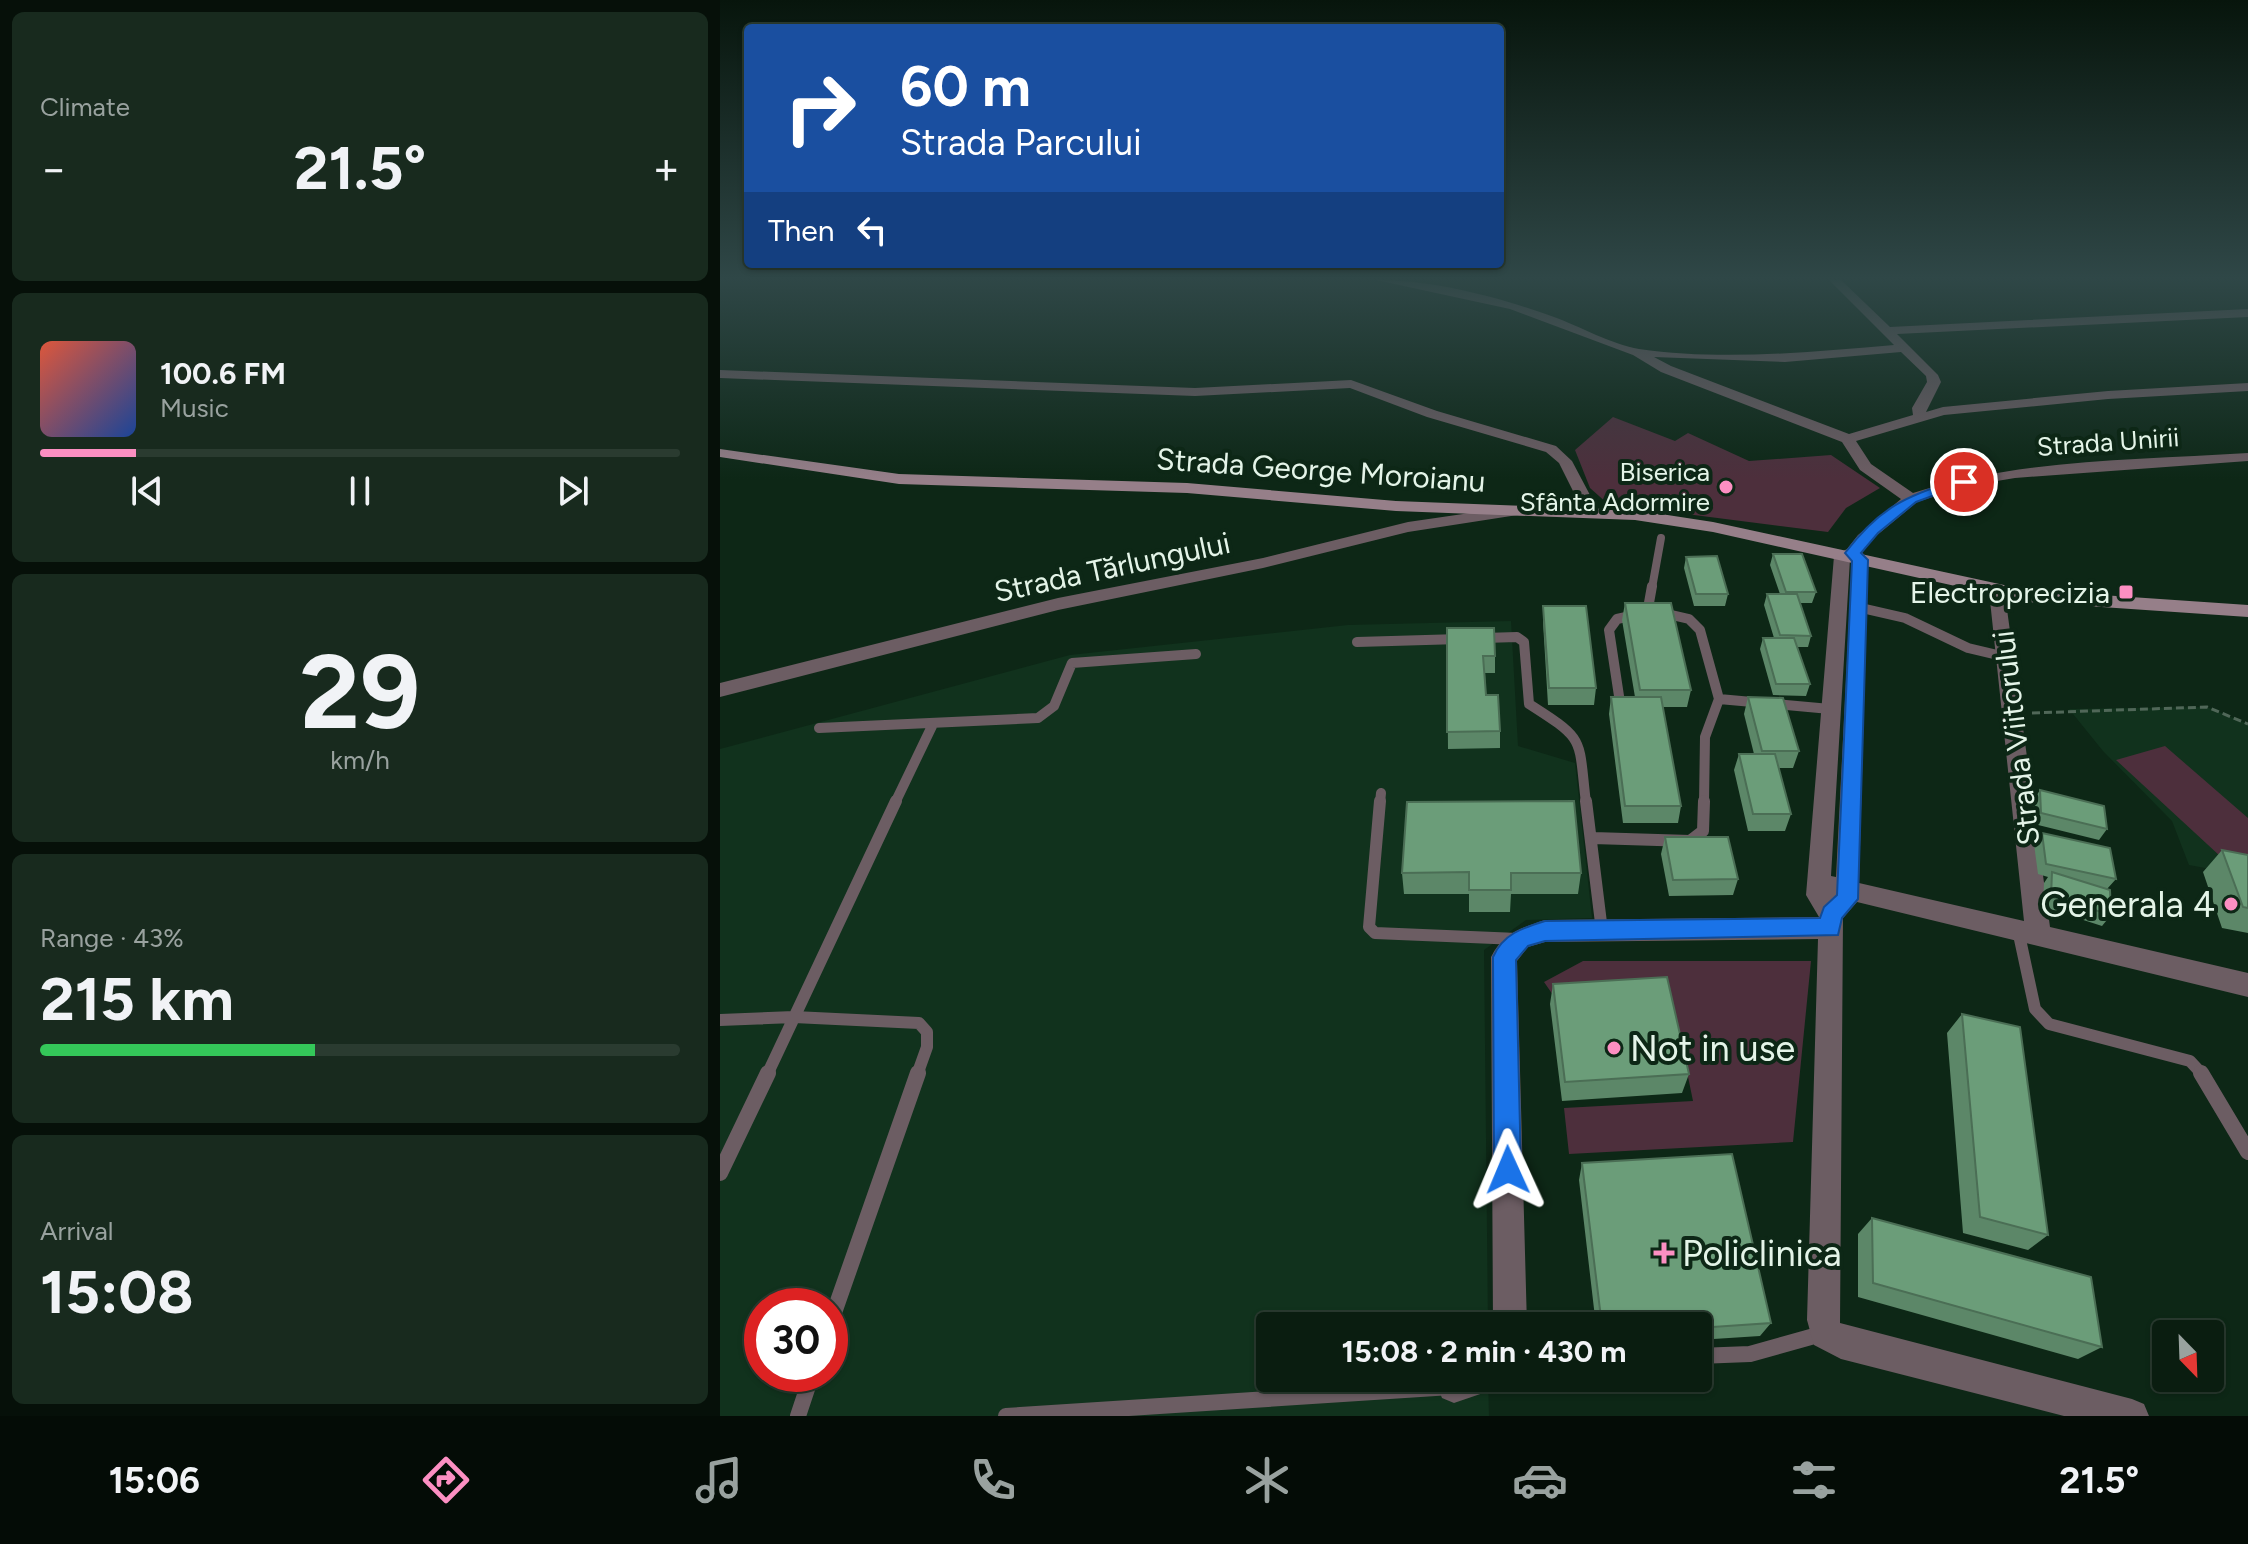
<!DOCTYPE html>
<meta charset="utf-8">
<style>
:root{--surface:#0a1d10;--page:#182a1e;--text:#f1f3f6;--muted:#99a29f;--line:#2a3b30;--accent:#fc8fc2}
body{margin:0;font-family:Figtree,sans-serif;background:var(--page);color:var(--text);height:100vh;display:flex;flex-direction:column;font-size:30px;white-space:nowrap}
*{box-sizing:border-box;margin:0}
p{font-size:26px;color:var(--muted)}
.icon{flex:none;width:44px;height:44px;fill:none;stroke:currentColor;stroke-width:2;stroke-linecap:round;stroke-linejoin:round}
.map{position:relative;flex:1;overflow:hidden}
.sheet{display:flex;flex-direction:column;gap:12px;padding:12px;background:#061009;width:720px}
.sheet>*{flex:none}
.hud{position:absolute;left:24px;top:24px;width:760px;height:244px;border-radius:8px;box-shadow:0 2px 6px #0004,0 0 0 2px var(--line);background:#1a4fa0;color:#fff;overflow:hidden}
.needle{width:52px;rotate:157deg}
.fabs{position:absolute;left:1432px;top:1320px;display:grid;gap:16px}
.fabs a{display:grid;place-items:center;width:72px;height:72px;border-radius:8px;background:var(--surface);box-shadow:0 2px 6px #0004,0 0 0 2px var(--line);font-size:40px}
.speed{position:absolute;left:24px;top:1288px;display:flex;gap:16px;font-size:40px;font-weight:700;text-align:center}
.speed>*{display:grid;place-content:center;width:104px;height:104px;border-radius:50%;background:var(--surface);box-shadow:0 2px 6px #0004,0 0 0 2px var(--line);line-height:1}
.speed .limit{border:12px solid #d22;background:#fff;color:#111}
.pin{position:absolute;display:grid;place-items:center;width:68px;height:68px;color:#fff;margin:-34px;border:4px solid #fff;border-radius:50%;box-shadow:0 2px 8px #0007}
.me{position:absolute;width:88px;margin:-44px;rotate:359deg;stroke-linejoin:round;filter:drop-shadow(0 0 6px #0008)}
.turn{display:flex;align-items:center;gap:28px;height:168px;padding:0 24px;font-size:36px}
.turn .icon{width:104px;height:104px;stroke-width:2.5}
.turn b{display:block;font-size:56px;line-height:68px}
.then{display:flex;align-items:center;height:76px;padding:0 24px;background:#0003;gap:16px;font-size:30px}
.big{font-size:60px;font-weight:700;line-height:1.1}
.sheet .card{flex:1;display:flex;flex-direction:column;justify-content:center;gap:12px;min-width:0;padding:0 28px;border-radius:12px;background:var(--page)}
.sheet .dial{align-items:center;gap:0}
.dial b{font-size:104px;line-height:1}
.song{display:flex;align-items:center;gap:24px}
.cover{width:96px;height:96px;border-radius:12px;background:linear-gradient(135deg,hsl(10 70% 55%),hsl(220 70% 35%))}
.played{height:8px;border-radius:4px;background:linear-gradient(90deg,var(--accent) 15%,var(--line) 15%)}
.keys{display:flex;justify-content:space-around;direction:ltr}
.heat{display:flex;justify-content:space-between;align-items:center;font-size:44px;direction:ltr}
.charge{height:12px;border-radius:6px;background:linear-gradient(90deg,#34c759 43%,var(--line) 0)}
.trip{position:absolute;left:536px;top:1312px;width:456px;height:80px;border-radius:8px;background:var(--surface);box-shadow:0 2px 6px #0004,0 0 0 2px var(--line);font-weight:700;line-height:80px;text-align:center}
.dock{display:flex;height:128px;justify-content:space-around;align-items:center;background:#040c06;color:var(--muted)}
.dock .icon{width:56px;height:56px}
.dock .active{color:var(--accent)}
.dock b{font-size:36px;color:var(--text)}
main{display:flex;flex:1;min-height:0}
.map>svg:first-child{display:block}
.built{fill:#11321d;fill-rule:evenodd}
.green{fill:#4d2f3c}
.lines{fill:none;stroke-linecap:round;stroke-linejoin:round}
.path{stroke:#506758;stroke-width:3;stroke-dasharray:8 4;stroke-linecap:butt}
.lane-far3{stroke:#6c5d63;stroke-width:8}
.lane-far2{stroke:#6c5d63;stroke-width:10}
.lane-far1{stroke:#6c5d63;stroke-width:12}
.lane{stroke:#6c5d63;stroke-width:16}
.street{fill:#6c5d63;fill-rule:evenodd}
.secondary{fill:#967f89;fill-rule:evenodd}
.wall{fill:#5c8768}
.building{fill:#6b9d79;stroke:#4b6e55;stroke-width:2}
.route{fill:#1a73e8;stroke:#114b97;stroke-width:2}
.poi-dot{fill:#fc8fc2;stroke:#0d2716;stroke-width:3}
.labels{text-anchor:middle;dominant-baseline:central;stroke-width:8;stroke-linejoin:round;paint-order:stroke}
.far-street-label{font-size:26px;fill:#e4f4e8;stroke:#0d2716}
.far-poi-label{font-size:26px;fill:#e4f4e8;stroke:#0d2716;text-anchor:end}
.street-label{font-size:30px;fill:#e4f4e8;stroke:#0d2716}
.poi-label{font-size:30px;fill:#e4f4e8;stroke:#0d2716;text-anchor:end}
.near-poi-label{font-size:36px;fill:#e4f4e8;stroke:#0d2716;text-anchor:start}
</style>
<main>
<section class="sheet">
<div class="card"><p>Climate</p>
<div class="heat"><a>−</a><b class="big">21.5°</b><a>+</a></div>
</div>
<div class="card">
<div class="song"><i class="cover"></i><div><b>100.6 FM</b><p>Music</p></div></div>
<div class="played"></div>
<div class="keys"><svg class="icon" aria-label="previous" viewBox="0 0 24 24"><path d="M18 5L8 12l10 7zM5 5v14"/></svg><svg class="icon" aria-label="pause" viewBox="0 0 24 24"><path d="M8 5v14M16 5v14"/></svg><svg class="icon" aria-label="next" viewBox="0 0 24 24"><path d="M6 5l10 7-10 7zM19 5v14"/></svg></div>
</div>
<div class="card dial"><b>29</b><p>km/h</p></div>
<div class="card"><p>Range · 43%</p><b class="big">215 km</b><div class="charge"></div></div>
<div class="card"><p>Arrival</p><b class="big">15:08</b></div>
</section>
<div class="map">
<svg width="1528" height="1416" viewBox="0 0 1528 1416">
<rect width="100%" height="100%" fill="#0d2716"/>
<!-- built -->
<path class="built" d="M791 621 798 746 855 763 872 918 806 920 764 950 768 1326H550V1378H768L769 1416H0V749L350 655 628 625ZM42 1306H110V1374H42Z
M1487 707 1528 724V876L1469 865 1452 821 1383 751 1349 709Z"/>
<!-- green -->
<path class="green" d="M893 417 955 441 968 433 1029 461 1111 455 1160 488 1126 508 1108 532 888 504 870 488 855 450Z
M1445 746 1528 818V863L1513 868 1396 760Z
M863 961H1091L1073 1142 849 1154 844 1108 973 1101 950 989 833 995 824 982Z"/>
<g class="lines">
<!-- path -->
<path class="path" d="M1312 713 1487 707 1528 724"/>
<!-- lane-far3 -->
<path class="lane-far3" d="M932 588 941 538"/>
<!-- lane-far2 -->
<path class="lane-far2" d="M1137 607 1185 618 1248 648 1286 657
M943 613 969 619 980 630 999 699 985 737 984 803
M927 614 932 586
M764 638 797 637 804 642 809 704C867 741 858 737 866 803
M637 642 740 639
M899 696 889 630 897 619 915 615
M999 699 1110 709
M99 728 318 718 334 706 352 663 476 654
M175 803 213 724
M660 803 661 793"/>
<!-- lane-far1 -->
<path class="lane-far1" d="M660 801 649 927 655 933 798 939
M866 801 882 931
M873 838 970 841 983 831 984 801
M1298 930 1315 1009 1329 1024 1470 1061 1483 1075
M0 1020 74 1017 199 1023 207 1032V1047L197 1075
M47 1075 176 801"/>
<!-- lane -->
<path class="lane" d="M1481 1073 1528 1152
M0 1173 48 1073
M110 1324 198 1073
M978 1356 1030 1354 1105 1333
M78 1416 92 1374
M286 1416 731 1387"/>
<!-- street -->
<path class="street" d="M656 280C714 280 779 297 834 317 859 326 893 345 919 349 1002 361 1091 352 1174 345L1109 280H1121L1170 327 1528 309V317L1177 334 1218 375 1221 382 1206 412 1223 407 1388 391 1528 383V391L1388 399 1224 415 1136 441 1151 464 1193 493C1301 459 1416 460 1528 453V461L1295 478 1247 486 1197 502 1150 541 1142 552 1148 560 1139 883 1304 921 1269 591 1272 587H1284L1330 927 1528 973V997L1137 902 1123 918 1120 1323 1412 1399 1424 1404 1429 1416H1344L1121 1359 1094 1345 1087 1320 1098 939 825 942 808 947 797 961 807 1326H773L771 957C783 933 801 928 825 920L1099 917 1086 895 1114 556 1127 549 1138 535 1181 499 1140 470 1122 442 941 372 913 355 790 309ZM1181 352 1206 376 1207 382 1192 408 1193 415 1129 434 951 366 934 357 1065 362ZM1130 559 1132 561 1116 877 1111 876Z
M0 370 475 388 631 380 717 411 836 446 852 461 879 512 871 517 865 515 839 463 826 452 707 417 630 388 475 396 0 378Z
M798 506 804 508V514L688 532 543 568 338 610 0 697V683L338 598 543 558 688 522Z
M720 1378H777L772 1390 734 1403 722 1398 717 1386Z"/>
<!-- secondary -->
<path class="secondary" d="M0 449 179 474 467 483 676 501 915 510 993 522 1307 590 1528 605V617L1307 602 993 532 915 520 676 511 467 493 179 484 0 457Z"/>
</g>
<!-- wall -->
<path class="wall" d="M1053 554 1096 592 1092 603H1080L1091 636 1088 647H1077L1090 684 1086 696 1053 695 1040 649 1043 638H1054L1044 605 1047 594H1060L1050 565Z
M966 557 1008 594 1005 606H974L964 568Z
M905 603 971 690 967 707H943L961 806 958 823H903L889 714 891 697H915L902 620Z
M823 606 876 688 874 705H828L823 622Z
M727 628 775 656V673H765L766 695 780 731V748L728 749Z
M1028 697 1079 751 1073 768H1059L1071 814 1065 831H1028L1014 770 1019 754H1034L1024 714Z
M1320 790 1387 829 1379 840 1314 824 1313 801Z
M1322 833 1396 879 1387 889 1391 915 1382 926 1323 907 1324 883 1328 877 1318 874 1314 844Z
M945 837 1018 879 1013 895 949 896 941 854Z
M1502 850 1528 855V933L1502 928 1483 872Z
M682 873H861L858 894H791L790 912H749V894H684Z
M833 984 969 1074 962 1093 842 1101 830 1004Z
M1242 1014 1328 1235 1308 1250 1243 1233 1227 1033Z
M862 1163 1051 1323 1040 1336 978 1340V1326H876L859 1180Z
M1152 1218 1382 1347 1358 1359 1138 1297V1234Z"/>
<!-- building -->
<path class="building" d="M1053 554H1082L1096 592H1066Z
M997 556 1008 594H976L966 557Z
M1047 594H1077L1091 636 1060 635Z
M905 603H951L971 690H920Z
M823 606H866L876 688H829Z
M727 628H774L775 656H763L766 695H778L780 731 727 732Z
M1043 638H1074L1090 684H1056Z
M891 697H941L961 806H905Z
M1028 697 1063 698 1079 751H1042Z
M1019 754H1055L1071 814H1033Z
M1320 790 1384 806 1387 829 1321 813Z
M854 801 861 873H791V890H749V872L682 873 687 802Z
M1322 833 1390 848 1396 879 1326 864Z
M945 837H1008L1018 879 953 880Z
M1502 850 1528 855V908L1523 907Z
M1332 872 1390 890 1391 915 1331 897Z
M947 977 969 1074 845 1082 833 984Z
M1242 1014 1300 1027 1328 1235 1260 1217Z
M1012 1154 1051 1323 978 1328V1326H882L862 1163Z
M1152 1218 1371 1277 1382 1347 1153 1283Z"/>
<!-- sky -->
<linearGradient id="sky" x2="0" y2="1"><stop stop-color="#07150c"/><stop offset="0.58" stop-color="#2f4747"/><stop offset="1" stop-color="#2f4747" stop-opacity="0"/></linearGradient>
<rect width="1528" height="479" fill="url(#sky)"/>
<!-- route -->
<path class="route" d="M1239 479 1251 482 1196 502 1158 533 1141 553 1148 560 1138 899 1122 918 1118 935 825 941 808 946 796 960 801 1170 797 1180 788 1184 778 1180 774 1170 773 957C783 934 802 928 825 921L1100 918 1104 907 1117 895 1132 561 1125 553C1160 507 1186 496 1239 479Z"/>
<!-- markers -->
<g class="poi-dot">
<circle cx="1006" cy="487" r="8"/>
<rect x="1398" y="584" width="16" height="16" rx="4"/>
<circle cx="1511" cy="904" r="8"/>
<circle cx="894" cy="1048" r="8"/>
<path d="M940 1241h8v8h8v8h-8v8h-8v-8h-8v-8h8z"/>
</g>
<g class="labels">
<!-- far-street labels -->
<g class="far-street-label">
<text transform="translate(1388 442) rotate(-4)">Strada Unirii</text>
</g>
<!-- far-poi labels -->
<g class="far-poi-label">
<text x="990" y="472">Biserica<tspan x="990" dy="30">Sfânta Adormire</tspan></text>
</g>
<!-- street labels -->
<g class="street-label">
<text transform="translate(601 470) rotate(4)">Strada George Moroianu</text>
<text transform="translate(392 567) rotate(-12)">Strada Tărlungului</text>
<text transform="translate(1296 738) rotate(-97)">Strada Viitorului</text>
</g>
<!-- poi labels -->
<g class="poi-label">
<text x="1390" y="592">Electroprecizia</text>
</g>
<!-- near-poi labels -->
<g class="near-poi-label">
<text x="1495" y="904" text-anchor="end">Generala 4</text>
<text x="910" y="1048">Not in use</text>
<text x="962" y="1253">Policlinica</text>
</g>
</g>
</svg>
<div class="fabs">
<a><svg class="needle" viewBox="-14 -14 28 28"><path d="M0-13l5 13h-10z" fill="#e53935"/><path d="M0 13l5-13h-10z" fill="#99a29f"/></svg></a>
</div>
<div class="speed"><div class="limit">30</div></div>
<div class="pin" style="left:1244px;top:482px;background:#d93025"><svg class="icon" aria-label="arrive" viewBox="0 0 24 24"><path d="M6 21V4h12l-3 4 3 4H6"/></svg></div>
<svg class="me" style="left:788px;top:1170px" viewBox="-20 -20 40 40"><path d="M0-17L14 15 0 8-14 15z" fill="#1a73e8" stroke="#fff" stroke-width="4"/></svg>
<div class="trip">15:08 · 2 min · 430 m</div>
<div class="hud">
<div class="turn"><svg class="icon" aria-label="right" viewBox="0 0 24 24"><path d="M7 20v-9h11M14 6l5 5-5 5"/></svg><div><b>60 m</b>Strada Parcului</div></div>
<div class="then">Then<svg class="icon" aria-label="left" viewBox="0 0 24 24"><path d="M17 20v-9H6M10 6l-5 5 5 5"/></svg></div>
</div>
</div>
</main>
<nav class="dock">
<b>15:06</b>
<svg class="icon active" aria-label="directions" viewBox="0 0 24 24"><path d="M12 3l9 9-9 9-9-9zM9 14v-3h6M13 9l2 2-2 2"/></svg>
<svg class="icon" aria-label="music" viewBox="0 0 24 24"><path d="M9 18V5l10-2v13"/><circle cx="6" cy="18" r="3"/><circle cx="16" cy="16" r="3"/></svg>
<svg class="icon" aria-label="phone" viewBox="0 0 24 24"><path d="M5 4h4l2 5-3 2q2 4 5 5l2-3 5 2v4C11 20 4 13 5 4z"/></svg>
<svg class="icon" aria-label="climate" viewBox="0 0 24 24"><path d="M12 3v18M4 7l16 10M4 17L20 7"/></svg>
<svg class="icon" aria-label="car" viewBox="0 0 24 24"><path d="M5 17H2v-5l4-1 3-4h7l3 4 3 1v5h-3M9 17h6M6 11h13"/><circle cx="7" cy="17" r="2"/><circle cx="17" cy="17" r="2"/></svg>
<svg class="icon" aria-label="filters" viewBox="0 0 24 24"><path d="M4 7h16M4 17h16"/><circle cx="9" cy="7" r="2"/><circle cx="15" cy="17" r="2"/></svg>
<b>21.5°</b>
</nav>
